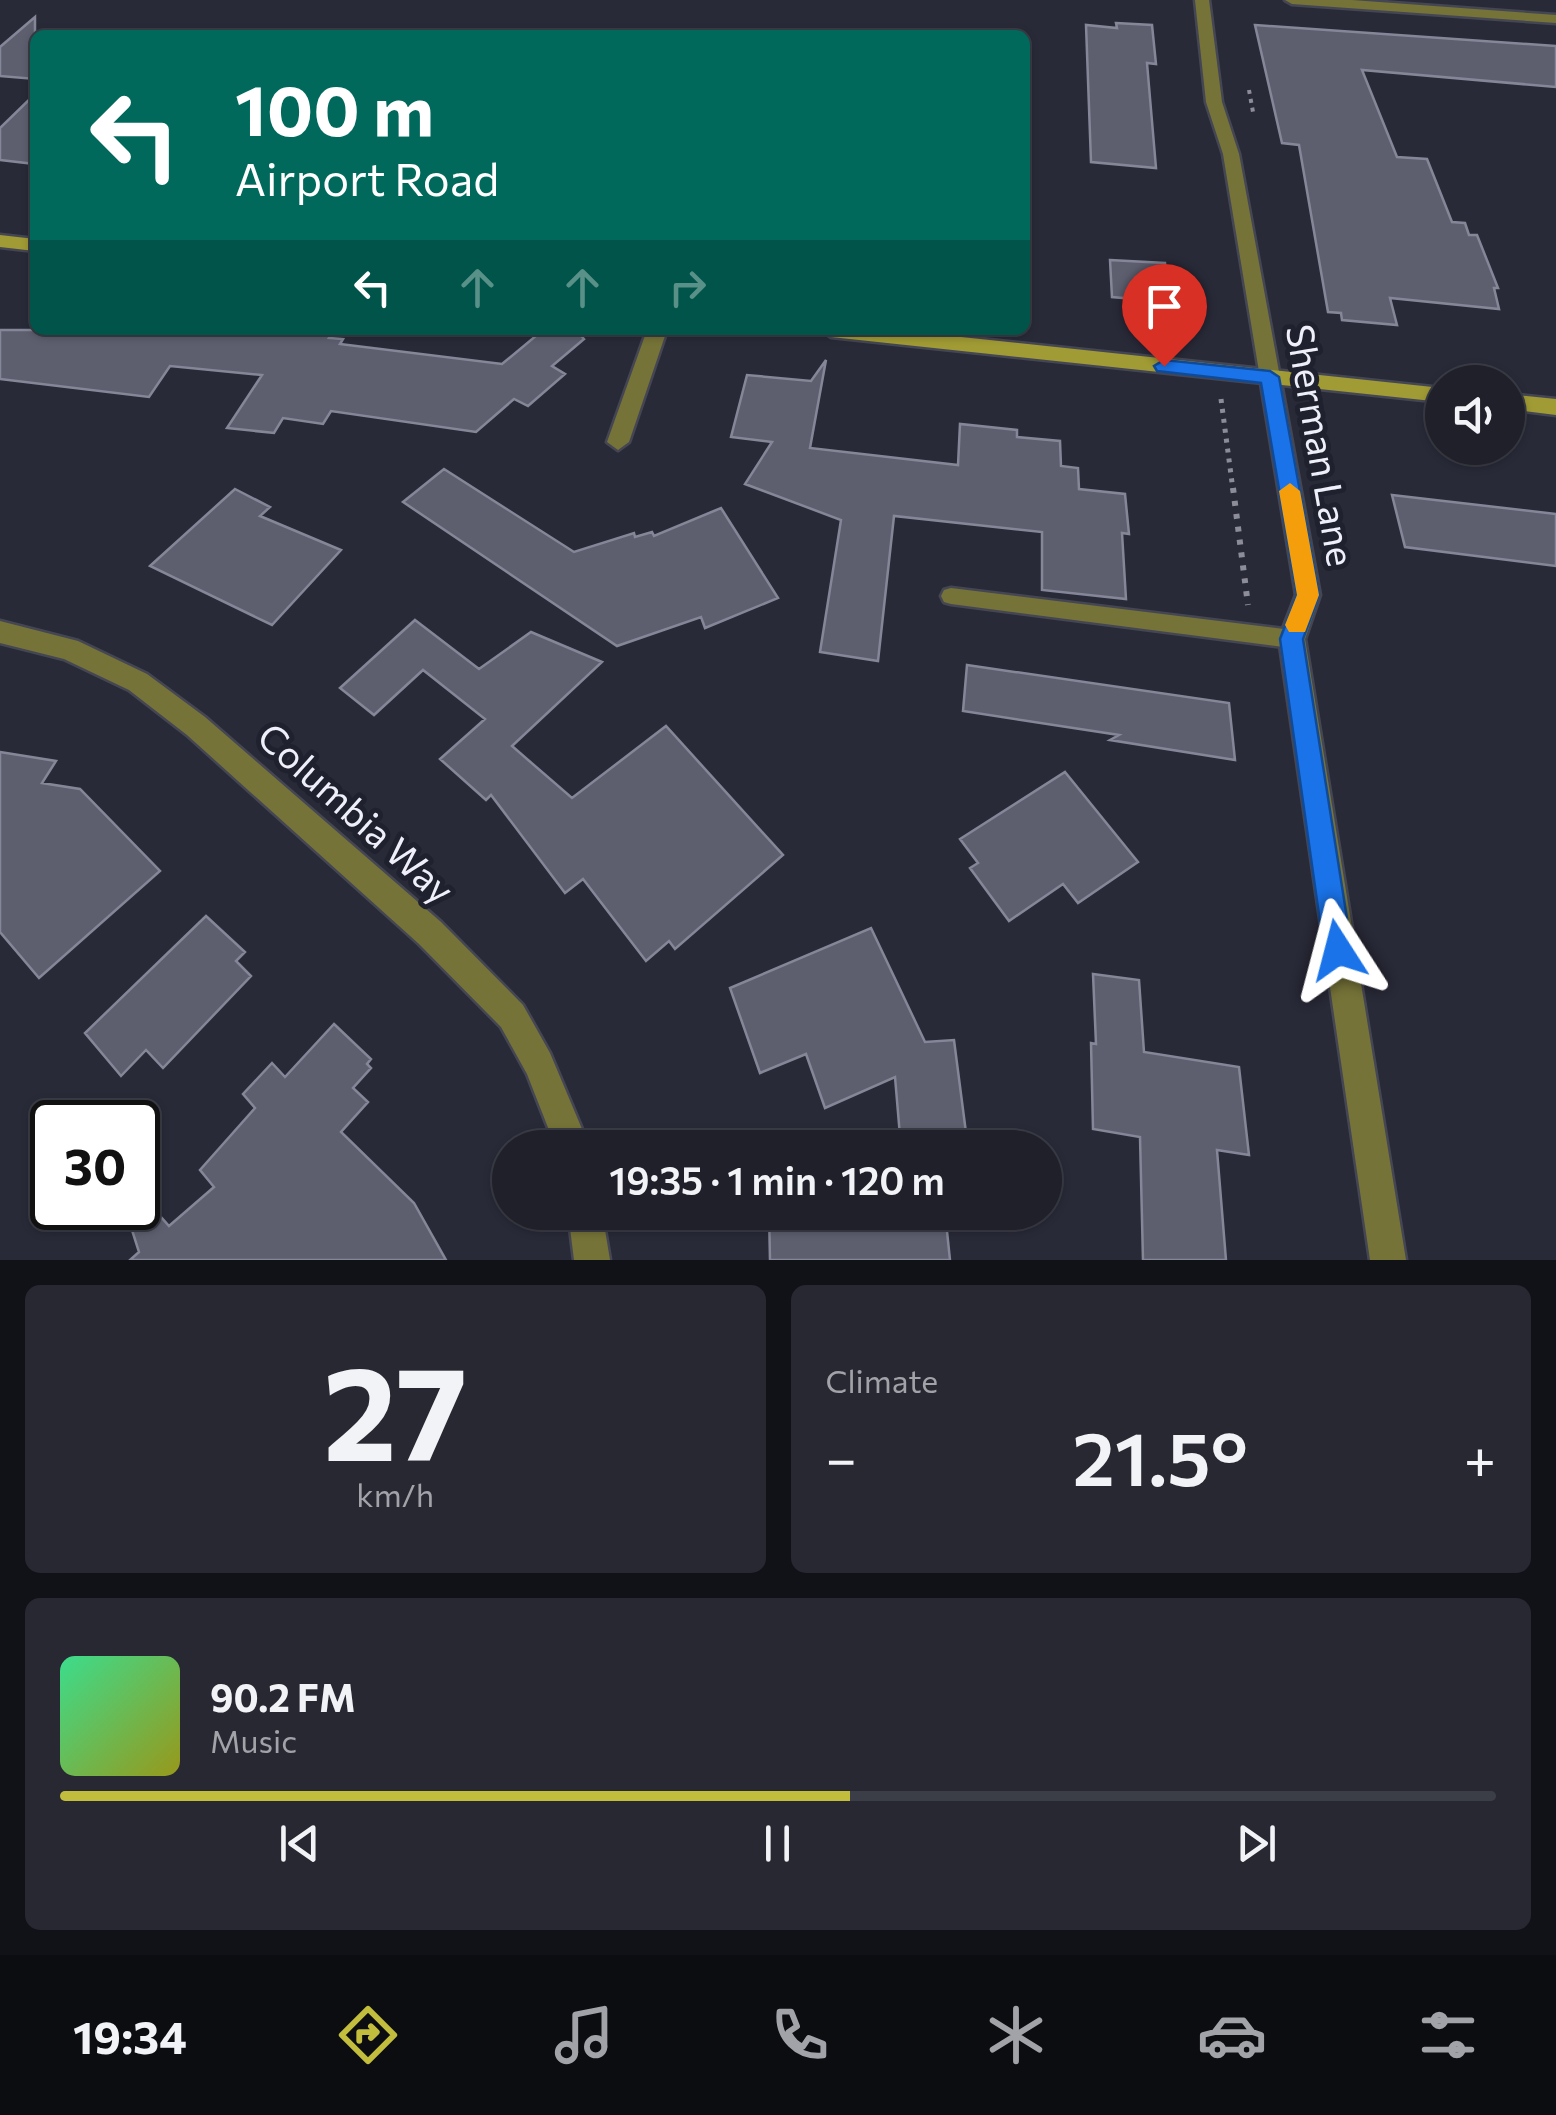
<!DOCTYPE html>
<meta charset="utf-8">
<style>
:root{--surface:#1f202a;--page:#272832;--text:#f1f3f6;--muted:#a1a3a8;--line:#3c3e47;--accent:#c3bd3e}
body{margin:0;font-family:Commissioner,sans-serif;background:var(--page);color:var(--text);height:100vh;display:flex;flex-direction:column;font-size:38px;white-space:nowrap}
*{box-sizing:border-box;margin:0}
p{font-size:32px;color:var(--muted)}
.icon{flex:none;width:55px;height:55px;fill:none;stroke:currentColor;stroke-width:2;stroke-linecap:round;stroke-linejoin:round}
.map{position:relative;height:1260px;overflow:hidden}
.panel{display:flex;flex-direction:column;gap:25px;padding:25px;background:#111217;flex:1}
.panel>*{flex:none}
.guide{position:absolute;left:30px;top:30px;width:1000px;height:305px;border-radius:15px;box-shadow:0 2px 8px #0004,0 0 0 2px var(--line);background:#00695c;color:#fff;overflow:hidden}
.fabs{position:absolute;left:1425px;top:365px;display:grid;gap:20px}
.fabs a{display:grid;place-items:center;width:100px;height:100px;border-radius:50%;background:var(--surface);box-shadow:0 2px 8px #0004,0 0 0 2px var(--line);font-size:50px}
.speed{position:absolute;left:30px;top:1100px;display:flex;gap:20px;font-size:50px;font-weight:700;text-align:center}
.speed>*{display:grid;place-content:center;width:130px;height:130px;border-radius:50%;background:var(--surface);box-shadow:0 2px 8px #0004,0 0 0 2px var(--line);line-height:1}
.speed .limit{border:5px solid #111;border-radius:15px;background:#fff;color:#111}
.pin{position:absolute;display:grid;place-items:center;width:85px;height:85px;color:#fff;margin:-102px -42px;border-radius:50% 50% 50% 0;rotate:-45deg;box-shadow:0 0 10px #0007}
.pin .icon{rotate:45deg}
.me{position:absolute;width:110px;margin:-55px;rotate:351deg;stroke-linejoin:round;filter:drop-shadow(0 0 8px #0008)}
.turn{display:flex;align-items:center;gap:35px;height:210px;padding:0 40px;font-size:45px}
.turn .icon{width:130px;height:130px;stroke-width:2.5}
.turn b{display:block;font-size:70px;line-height:85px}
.lanes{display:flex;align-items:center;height:95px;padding:0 40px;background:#0003;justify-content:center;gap:50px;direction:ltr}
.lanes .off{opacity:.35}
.big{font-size:75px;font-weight:600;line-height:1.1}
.panel .tile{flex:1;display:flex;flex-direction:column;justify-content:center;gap:15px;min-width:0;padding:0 35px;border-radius:15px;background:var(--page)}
.panel .dial{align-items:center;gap:0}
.dial b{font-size:130px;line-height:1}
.song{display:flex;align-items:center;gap:30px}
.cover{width:120px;height:120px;border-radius:15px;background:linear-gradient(135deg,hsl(150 70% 55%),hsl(60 70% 35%))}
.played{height:10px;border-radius:5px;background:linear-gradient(90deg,var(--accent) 55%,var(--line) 55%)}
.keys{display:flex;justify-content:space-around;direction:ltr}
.heat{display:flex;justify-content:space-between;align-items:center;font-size:55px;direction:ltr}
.panel .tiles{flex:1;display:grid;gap:25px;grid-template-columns:1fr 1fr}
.tile:last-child{grid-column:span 2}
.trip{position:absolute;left:492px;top:1130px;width:570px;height:100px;border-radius:50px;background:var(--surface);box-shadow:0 2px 8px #0004,0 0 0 2px var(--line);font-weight:600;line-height:100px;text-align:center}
.tabs{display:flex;height:160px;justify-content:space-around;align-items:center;background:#0c0d11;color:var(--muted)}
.tabs .icon{width:70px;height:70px}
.tabs .active{color:var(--accent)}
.tabs b{font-size:45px;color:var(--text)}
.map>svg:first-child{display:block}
.building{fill:#5d5f6f;stroke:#858798;stroke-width:2.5}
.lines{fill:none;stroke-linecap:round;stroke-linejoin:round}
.lane-casing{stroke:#454653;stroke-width:5}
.street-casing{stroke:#454653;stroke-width:5}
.secondary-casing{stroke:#454653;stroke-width:5}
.path-far2{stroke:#8c8d99;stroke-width:4;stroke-dasharray:4 5;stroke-linecap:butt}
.path-far1{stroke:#8c8d99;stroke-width:5;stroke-dasharray:4 6;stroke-linecap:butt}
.path{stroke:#8c8d99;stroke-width:6;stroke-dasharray:5 8;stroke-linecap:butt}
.lane{fill:#767338;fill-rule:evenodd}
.street{fill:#767338;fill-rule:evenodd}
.secondary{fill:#a09b34;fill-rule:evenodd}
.route{fill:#1a73e8;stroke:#114b97;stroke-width:2.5}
.slow{fill:#f59e0b}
.labels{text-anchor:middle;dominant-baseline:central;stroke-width:10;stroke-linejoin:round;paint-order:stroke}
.street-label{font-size:38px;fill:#eeeff9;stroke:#1f212e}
</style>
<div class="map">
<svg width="1556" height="1260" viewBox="0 0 1556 1260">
<rect width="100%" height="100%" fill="#292a38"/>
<!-- building -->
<path class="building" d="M35 17V79L0 76V47Z
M1116 23 1152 25 1156 64 1147 63 1156 168 1091 162 1086 25 1117 28Z
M1255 25 1556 46V87L1362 70 1397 157 1427 159 1452 222 1465 223 1469 235H1477L1498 288H1494L1499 309 1390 298 1397 325 1342 320 1341 313 1328 312 1299 145 1282 143Z
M35 94V164L0 160V128Z
M1110 260 1165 263 1169 302 1112 297Z
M0 330H334L329 338 343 339 340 344 502 364 543 330H576L584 339 552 366 565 374 528 406 514 399 476 432 331 411 323 424 283 418 274 433 227 428 262 375 170 366 149 397 0 379Z
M826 360 810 448 958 465 960 424 1017 430V437L1060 441 1061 466 1078 468 1079 489 1125 494 1129 534 1122 533 1126 599 1042 590V532L894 516 878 661 820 652 841 520 745 484 772 442 731 437 747 375 811 381Z
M444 469 574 552 634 533 635 537 652 532 654 536 721 508 778 598 705 628 701 617 617 646 403 502Z
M235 489 270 507 260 516 341 550 272 625 150 566Z
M1392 495 1556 514V566L1405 547Z
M415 620 479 669 531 632 602 662 512 746 572 798 666 726 783 855 675 949 669 941 646 961 583 879 565 893 491 795 486 800 440 759 485 719 423 670 374 715 340 688Z
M967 665 1229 703 1235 760 1110 740 1119 735 963 711Z
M0 752 56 761 42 783 80 789 160 871 39 978 0 932Z
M1065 772 1138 862 1078 903 1063 884 1009 921 970 868 978 863 960 839Z
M206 916 245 952 236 961 251 976 163 1068 146 1050 121 1076 85 1033Z
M871 928 925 1042 954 1040 968 1148H901L895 1077 825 1108 806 1054 760 1073 730 988Z
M1093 974 1139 980 1144 1052 1239 1067 1249 1155 1217 1150 1226 1260H1143L1140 1137 1093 1129 1091 1043 1096 1044Z
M334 1024 371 1059 367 1064 371 1068 353 1088 368 1102 341 1132 414 1203 446 1260H130L139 1252 125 1208H138V1191L169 1226 214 1187 200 1170 255 1108 243 1094 272 1063 285 1077Z
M769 1212H945L950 1260H770Z"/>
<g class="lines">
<!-- lane casing -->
<g class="lane-casing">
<path id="lane" d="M951 588 1292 630 1299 633 1302 639 1299 645 1292 648 951 604 944 602 941 596 944 590Z"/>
</g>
<!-- street casing -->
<g class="street-casing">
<path id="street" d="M1195 0H1209L1222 102 1239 154 1320 595 1305 639 1406 1260H1370L1279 639 1296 595 1223 154 1206 102Z
M1285 0H1352L1556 15V23L1292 4Z
M647 330H667L629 442 618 450 607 442Z
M0 621 78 641 147 674 205 717 441 922 523 1005 550 1053 590 1148H556L527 1074 501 1027 419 944 187 735 129 690 64 659 0 643Z
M568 1212H602L610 1260H574Z"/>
</g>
<!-- secondary casing -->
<g class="secondary-casing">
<path id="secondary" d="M0 235 35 239V251L0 247Z
M821 330H895L1442 388V402L831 337Z
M1508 394 1556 399V415L1508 409Z"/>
</g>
<!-- path-far2 -->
<path class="path-far2" d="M1249 90 1253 112"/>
<!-- path-far1 -->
<path class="path-far1" d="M1221 399 1233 490"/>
<!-- path -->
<path class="path" d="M1233 488 1248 605"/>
<!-- lane -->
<use href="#lane" class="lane"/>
<!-- street -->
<use href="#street" class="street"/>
<!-- secondary -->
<use href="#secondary" class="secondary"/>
</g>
<!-- route -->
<path class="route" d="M1164 360 1270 371 1279 377 1319 595 1303 639 1352 950 1348 960 1338 964 1328 960 1324 950 1280 639 1297 595 1261 383 1157 371 1154 366Z"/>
<!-- slow -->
<path class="slow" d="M1290 483 1300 491 1319 595 1305 632H1289L1285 625 1297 595 1279 491Z"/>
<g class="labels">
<!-- street labels -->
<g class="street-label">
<text transform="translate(1322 445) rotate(80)">Sherman Lane</text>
<text transform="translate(357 812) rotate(42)">Columbia Way</text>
</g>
</g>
</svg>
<div class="fabs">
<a><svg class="icon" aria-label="sound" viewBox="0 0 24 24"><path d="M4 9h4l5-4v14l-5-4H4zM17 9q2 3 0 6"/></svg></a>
</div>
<div class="speed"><div class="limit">30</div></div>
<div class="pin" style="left:1164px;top:366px;background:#d93025"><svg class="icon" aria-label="arrive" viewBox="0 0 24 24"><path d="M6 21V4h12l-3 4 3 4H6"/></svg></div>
<svg class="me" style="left:1338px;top:950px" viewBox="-20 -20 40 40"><path d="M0-17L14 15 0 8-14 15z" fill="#1a73e8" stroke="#fff" stroke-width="4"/></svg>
<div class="trip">19:35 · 1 min · 120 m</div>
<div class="guide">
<div class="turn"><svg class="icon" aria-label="left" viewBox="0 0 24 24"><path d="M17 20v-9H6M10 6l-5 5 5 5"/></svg><div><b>100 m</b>Airport Road</div></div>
<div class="lanes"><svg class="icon" aria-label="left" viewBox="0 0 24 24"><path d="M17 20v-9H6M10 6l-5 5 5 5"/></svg><svg class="icon off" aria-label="ahead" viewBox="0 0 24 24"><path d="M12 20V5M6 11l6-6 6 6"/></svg><svg class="icon off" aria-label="ahead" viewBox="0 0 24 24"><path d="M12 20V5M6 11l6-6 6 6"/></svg><svg class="icon off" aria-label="right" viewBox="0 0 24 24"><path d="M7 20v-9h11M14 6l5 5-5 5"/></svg></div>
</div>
</div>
<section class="panel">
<div class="tiles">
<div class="tile dial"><b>27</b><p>km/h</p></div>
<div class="tile"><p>Climate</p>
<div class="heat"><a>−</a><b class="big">21.5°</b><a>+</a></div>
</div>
<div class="tile">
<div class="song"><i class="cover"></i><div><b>90.2 FM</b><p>Music</p></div></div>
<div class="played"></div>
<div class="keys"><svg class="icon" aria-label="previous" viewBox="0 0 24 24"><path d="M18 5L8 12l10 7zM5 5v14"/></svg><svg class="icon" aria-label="pause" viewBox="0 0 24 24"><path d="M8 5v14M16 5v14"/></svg><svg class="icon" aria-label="next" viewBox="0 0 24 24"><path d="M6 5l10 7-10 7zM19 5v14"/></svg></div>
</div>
</div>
</section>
<nav class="tabs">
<b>19:34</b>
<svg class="icon active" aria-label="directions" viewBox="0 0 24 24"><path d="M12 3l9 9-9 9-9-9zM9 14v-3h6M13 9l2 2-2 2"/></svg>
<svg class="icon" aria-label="music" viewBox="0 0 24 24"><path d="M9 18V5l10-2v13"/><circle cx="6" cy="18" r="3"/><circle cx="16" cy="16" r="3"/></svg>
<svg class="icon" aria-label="phone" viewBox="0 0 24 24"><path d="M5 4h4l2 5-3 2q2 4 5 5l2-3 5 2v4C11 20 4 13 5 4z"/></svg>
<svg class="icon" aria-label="climate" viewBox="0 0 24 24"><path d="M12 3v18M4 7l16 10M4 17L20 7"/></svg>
<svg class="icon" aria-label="car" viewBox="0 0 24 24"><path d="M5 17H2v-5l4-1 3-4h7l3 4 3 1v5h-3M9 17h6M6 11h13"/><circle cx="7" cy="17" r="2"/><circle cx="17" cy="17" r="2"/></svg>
<svg class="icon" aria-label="filters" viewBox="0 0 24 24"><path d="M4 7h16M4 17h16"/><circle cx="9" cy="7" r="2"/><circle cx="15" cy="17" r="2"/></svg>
</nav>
